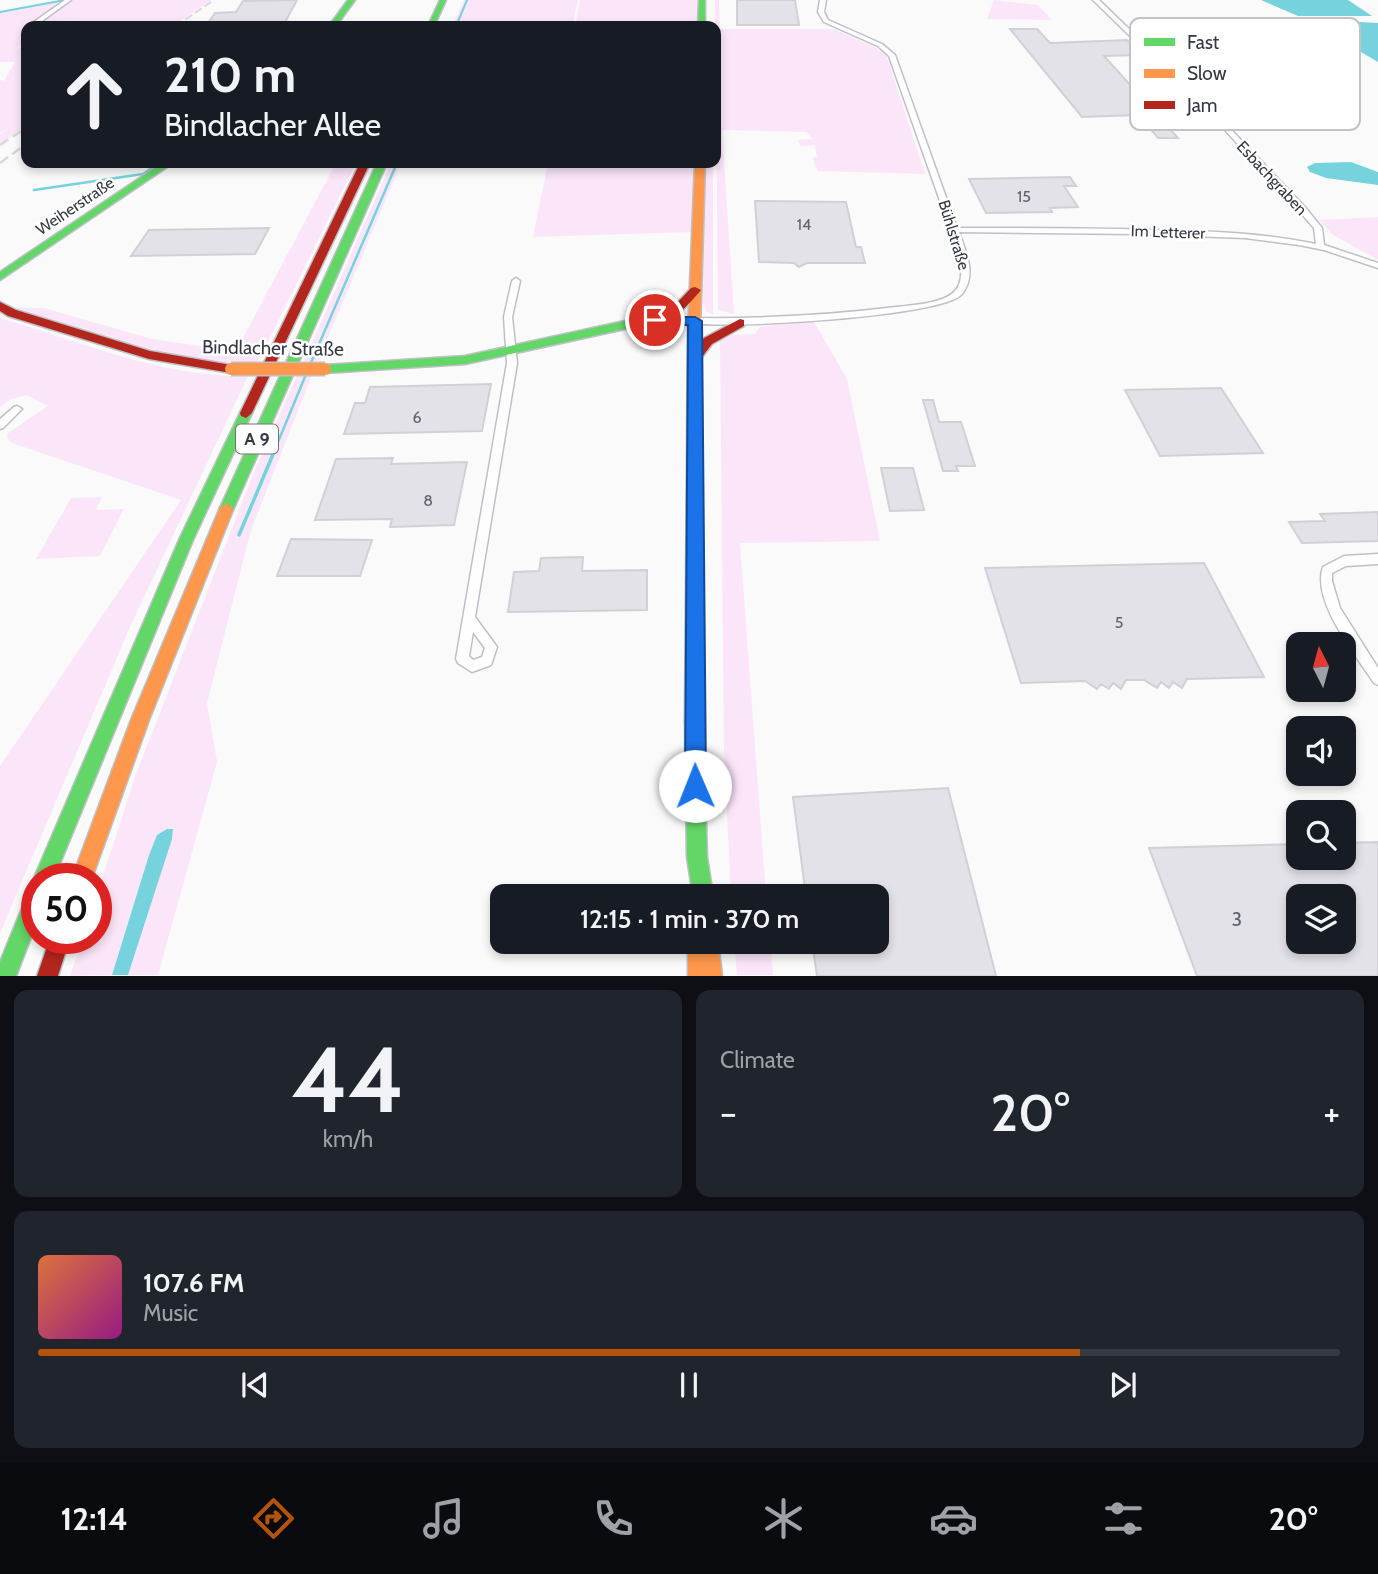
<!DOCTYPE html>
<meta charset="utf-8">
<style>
:root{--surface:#171b24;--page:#20242c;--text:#f1f3f6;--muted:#9ea1a6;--line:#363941;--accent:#b45309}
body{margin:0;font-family:Cabin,sans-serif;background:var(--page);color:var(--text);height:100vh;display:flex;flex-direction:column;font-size:26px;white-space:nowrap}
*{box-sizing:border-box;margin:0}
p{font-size:23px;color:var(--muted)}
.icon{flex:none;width:38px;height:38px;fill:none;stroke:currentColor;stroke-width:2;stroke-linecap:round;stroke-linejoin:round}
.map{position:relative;height:976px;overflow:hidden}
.details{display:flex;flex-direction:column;gap:14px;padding:14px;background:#0d0f14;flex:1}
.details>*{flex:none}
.hud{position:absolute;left:21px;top:21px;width:700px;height:147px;border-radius:14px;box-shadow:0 4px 10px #0003;background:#171b24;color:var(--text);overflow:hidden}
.needle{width:46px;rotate:354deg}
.fabs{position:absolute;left:1286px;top:632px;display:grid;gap:14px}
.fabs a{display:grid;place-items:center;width:70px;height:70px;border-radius:14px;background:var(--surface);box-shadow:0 4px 10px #0003;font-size:35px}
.speed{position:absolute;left:21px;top:863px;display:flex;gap:14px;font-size:35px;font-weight:700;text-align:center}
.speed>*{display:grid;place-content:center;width:91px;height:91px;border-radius:50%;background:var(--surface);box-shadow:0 4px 10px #0003;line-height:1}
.speed .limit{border:10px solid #d22;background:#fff;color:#111}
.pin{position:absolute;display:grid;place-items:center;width:60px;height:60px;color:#fff;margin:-30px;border:4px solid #fff;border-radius:50%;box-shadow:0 2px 7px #0007}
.me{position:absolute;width:77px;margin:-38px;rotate:359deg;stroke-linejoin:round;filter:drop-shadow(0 0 5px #0008)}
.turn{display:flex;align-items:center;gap:24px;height:147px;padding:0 28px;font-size:32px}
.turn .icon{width:91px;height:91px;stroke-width:2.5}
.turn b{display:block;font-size:49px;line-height:60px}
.big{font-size:52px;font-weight:600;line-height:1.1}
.details .tile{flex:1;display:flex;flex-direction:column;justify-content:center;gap:10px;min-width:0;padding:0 24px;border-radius:14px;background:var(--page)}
.details .dial{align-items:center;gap:0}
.dial b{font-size:91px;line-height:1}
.song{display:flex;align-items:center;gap:21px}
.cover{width:84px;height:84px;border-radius:10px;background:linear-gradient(135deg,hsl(20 70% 55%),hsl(310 70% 35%))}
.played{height:7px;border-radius:4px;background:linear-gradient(90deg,var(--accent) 80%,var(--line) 80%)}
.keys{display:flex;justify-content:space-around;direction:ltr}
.heat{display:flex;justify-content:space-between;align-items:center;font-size:38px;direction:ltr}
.details .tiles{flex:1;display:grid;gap:14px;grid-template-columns:1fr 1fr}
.tile:last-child{grid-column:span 2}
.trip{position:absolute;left:490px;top:884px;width:399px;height:70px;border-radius:14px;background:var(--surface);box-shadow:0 4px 10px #0003;font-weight:600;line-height:70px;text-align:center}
.tabs{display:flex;height:112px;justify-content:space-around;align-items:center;background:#090b0e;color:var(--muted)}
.tabs .icon{width:49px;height:49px}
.tabs .current{color:var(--accent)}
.tabs b{font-size:32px;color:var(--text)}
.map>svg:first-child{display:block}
.green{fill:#fbe6f9}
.water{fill:#76d2dd}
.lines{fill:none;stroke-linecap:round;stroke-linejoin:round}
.stream-far2{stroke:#76d2dd;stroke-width:2}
.stream-far1{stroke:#76d2dd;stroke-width:2.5}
.stream{stroke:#76d2dd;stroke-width:3.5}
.building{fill:#e3e2e8;stroke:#d2d0d6;stroke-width:2;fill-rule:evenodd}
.street-casing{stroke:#bec0c6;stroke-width:3}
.fast-casing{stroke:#bec0c6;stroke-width:3}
.slow-casing{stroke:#bec0c6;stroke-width:3}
.jam-casing{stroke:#bec0c6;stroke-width:3}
.street{fill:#fefefe;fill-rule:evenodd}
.fast{fill:#63d668;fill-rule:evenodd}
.slow{fill:#ff974d;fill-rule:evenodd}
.jam{fill:#b3261e;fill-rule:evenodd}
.rail-far1{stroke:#d8d9da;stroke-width:2;stroke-dasharray:8 3.5;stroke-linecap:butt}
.rail{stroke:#d8d9da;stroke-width:2.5;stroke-dasharray:10 5;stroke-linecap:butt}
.slow-bridge-casing{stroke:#bec0c6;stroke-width:15;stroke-linecap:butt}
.slow-bridge{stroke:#ff974d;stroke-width:12}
.route{fill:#1a73e8;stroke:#114b97;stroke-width:2}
.labels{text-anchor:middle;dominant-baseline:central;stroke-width:5;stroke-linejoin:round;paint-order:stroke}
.far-street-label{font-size:16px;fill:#333843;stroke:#fff}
.number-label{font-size:16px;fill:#5f626c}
.shield{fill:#fff;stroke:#70747b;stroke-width:2}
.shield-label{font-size:18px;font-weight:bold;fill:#333843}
.street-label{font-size:19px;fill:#333843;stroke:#fff}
.near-number-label{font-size:19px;fill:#5f626c}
.key{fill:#fff;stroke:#c2c3c7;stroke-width:2}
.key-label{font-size:19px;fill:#333843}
</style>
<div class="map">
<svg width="1378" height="976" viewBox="0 0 1378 976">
<rect width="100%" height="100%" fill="#fafafa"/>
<!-- green -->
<path class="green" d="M70 0H212L173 26H76L75 21 71 20 73 26H33L39 22H51L42 20Z
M464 0H578L572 26H452Z
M580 0H699L698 26H575Z
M715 0H719L720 29H834L883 51 887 57 925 174 818 171 812 158 817 157 815 145 800 146 798 140 813 139 806 132 722 130 734 314 718 310Z
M994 0 1038 5 1052 20 987 19Z
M65 1 26 26V41L13 51 26 44V126L0 144V134L9 128 0 133V80L4 81 15 62H0V13Z
M336 163H356L258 362 208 363 167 354 16 308H44L152 339 207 347H238Z
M391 163H401L318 361H304Z
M548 163H695L691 232 533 237Z
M704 163H713V315L706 311 703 303Z
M1378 217V260L1333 235 1319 220Z
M0 318C77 341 170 379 248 376L130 627 0 933V766L181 500 12 443 7 438 8 433 48 406 26 395 9 400 0 407Z
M813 320 847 379 880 541 740 543 766 896H731L724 751 720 341 732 335 755 334 760 327Z
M297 375H312L251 530 207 703 217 762 158 975H128L167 829 157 835 149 855 112 975 70 976 83 938H96V897L136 774 254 472Z
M102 497 96 510 124 509 100 556 36 559 71 498Z
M734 942H770L773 975H737Z"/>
<!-- water -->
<path class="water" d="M1261 0H1348L1372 16H1298Z
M1322 20 1378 23V62L1313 24Z
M1351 162 1378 172V185L1326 178 1310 172 1307 167 1315 163Z
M167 829H173L172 839 128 975H112L149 855 157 835Z"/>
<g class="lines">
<!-- stream-far2 -->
<path class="stream-far2" d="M0 12 65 0
M327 26 335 18
M456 26 467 0"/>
<!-- stream-far1 -->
<path class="stream-far1" d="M34 190 143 174 159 163
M310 365 397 163
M273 454 307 372"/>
<!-- stream -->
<path class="stream" d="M239 535 274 452"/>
</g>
<!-- building -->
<path class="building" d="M297 0 283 26H206L215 13 236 12 243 1Z
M737 0H795L799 25H737Z
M1010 29H1037L1050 43 1127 40 1141 55 1104 56 1178 138H1158L1139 115 1082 117Z
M1070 177 1076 186H1064L1078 207 1050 208 1052 212 986 213 969 179Z
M755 201 846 202 856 247H861L865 263H807L799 267 794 263 759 262Z
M269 228 255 254 131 256 149 230Z
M491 384 482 431 344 434 355 403H365L370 387Z
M1221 388 1263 453 1160 456 1125 390Z
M923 400H933L939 422H961L975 466H956L958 471H943Z
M393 458 391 464 467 462 454 525 390 527 392 519 315 520 336 459Z
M881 468H913L924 510 890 511Z
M1378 512V541L1302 543 1289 522 1325 521 1320 514Z
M291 539 372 540 360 576H277Z
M583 557 582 571 647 570V610L508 612 514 572 539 571 541 558Z
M1204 563 1264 677 1187 679 1182 688 1173 682 1169 688 1161 682 1157 688 1144 680H1126L1121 689 1113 683 1109 689 1101 684 1097 689 1085 681 1021 683 985 568Z
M948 788 996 976H817L812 942H877V896H806L793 797Z
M1378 842V976H1197L1149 848 1298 844V858H1344V843ZM1298 896H1344V942H1298Z"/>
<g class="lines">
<!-- street casing -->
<g class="street-casing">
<path id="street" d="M65 0H71L35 26H31V24Z
M820 0H826L824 12 828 20 882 44 895 55 957 228C1023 228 1090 228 1156 230 1210 231 1263 233 1316 244L1314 228 1299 211 1213 117 1093 0H1099L1155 54 1247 51 1269 55 1270 56 1267 58 1247 55 1158 58 1217 115 1305 207 1322 228 1324 245 1378 263V268L1324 250 1299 245 1245 238 1137 234 959 232C966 252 977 275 962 294 943 317 727 329 692 323L691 321 695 318C762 319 829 315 896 307 913 305 939 304 953 293 965 283 961 265 958 252L889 56 878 46 824 22 818 12Z
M516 278 520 281 512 317 517 363 475 617 497 647 491 665 472 672 458 663 456 659 507 363 504 317 512 281ZM473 632 485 648 482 657 473 660 469 656Z
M17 406 22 409 3 428 0 429V419L14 407Z
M1378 554V564L1346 566 1332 573V581L1340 608 1378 668V685L1374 683C1356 655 1311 601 1323 567L1344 556Z"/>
</g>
<!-- fast casing -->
<g class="fast-casing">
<path id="fast" d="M348 0H355L336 26H329Z
M440 0H446L434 26H428Z
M699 0H705V26H698Z
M162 163H173L0 280V272Z
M377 163H387L233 510 231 514H221L219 510Z
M695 317 699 318V324L625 329 465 364 325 373 319 369 325 365 465 356 625 321Z
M246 408 252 413 193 540 54 878H37V884L34 878 179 540 240 413Z
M694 713 700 716 703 722 707 857 713 896H693L687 857 685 722 688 716Z
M37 886V922L16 976H0V962L27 896 30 889Z"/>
</g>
<!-- slow casing -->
<g class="slow-casing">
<path id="slow" d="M695 163H705L700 332 703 722 700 728 694 731 688 728 685 722 688 332Z
M226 504 231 506 233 510 149 720 92 878H72L131 720 219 510 221 506Z
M688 942H718L722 976H688Z"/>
</g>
<!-- jam casing -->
<g class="jam-casing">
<path id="jam" d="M360 163H370L252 413 246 418 241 416 240 413Z
M695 287 701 290C690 303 674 322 656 321V315L677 303 691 288Z
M0 302 16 310 150 351 231 365 237 369 231 373 149 359 8 316 0 311Z
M740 319 744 320V326L712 344 699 361H691L689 358 704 338Z
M50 938H70L58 976H37Z"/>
</g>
<!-- street -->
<use href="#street" class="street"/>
<!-- fast -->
<use href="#fast" class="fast"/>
<!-- slow -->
<use href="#slow" class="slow"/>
<!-- jam -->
<use href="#jam" class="jam"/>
<!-- rail-far1 -->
<path class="rail-far1" d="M176 26 214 0"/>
<!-- rail -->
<path class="rail" d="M0 145 26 128
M0 163 26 144"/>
<!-- slow-bridge casing -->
<g class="slow-bridge-casing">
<path id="slow-bridge" d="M231 369H325"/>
</g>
<!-- slow-bridge -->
<use href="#slow-bridge" class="slow-bridge"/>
</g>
<!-- route -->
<path class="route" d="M651 317H695L702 321 706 786 702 793 695 796 688 793 685 786 688 325H655L649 320Z"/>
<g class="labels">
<!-- far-street labels -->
<g class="far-street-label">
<text transform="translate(1272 178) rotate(47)">Esbachgraben</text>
<text transform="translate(75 206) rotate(-34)">Weiherstraße</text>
<text transform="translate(1168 232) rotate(2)">Im Letterer</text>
<text transform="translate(954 235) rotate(73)">Bühlstraße</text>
</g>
<!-- number labels -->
<g class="number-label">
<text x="1024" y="196">15</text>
<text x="804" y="224">14</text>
<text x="417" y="417">6</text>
<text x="428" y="500">8</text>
<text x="1119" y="622">5</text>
</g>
<!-- shield labels -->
<rect class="shield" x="236" y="424.5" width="42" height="29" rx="5"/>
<g class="shield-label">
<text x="257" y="439">A 9</text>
</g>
<!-- street labels -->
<g class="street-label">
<text transform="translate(273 348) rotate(1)">Bindlacher Straße</text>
</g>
<!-- near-number labels -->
<g class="near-number-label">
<text x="1237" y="919">3</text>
</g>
</g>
<!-- legend -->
<rect x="1130" y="18" width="230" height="112" rx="10" class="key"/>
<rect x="1144" y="38" width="31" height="8" fill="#63d668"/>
<rect x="1144" y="69" width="31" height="9" fill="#ff974d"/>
<rect x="1144" y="101" width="31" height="8" fill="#b3261e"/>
<g class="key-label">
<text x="1187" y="49">Fast</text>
<text x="1187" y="80">Slow</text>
<text x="1187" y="112">Jam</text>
</g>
</svg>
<div class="fabs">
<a><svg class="needle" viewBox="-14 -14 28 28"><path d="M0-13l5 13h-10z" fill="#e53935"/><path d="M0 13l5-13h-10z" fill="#9ea1a6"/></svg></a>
<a><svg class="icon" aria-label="sound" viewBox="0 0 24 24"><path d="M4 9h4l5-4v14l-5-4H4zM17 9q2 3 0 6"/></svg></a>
<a><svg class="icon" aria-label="search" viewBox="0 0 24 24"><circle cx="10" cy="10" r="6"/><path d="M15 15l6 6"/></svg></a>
<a><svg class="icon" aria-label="layers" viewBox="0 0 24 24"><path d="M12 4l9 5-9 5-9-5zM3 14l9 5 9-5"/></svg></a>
</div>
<div class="speed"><div class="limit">50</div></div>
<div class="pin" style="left:655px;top:320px;background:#d93025"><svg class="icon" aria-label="arrive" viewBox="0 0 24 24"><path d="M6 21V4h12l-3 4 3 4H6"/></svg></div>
<svg class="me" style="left:695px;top:786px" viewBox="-20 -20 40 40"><circle r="19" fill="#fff"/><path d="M0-13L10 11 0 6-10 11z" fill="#1a73e8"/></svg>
<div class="trip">12:15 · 1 min · 370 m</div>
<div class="hud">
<div class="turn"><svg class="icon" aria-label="ahead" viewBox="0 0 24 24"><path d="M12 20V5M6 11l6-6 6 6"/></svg><div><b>210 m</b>Bindlacher Allee</div></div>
</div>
</div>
<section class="details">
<div class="tiles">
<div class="tile dial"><b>44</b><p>km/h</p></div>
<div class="tile"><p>Climate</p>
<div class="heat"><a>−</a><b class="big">20°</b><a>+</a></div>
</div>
<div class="tile">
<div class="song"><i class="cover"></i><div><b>107.6 FM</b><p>Music</p></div></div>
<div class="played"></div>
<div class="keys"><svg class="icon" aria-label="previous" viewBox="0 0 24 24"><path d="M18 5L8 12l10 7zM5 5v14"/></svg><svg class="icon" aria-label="pause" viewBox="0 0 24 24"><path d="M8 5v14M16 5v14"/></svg><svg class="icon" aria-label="next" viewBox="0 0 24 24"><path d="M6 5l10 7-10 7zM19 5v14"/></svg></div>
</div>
</div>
</section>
<nav class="tabs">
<b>12:14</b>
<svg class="icon current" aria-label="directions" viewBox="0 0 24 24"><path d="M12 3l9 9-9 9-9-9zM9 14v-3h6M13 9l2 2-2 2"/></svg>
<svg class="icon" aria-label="music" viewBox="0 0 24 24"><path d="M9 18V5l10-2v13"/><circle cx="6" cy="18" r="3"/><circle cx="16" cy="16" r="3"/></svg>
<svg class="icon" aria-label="phone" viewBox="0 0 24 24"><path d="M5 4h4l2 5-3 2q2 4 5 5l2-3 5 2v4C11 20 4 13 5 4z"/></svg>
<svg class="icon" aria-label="climate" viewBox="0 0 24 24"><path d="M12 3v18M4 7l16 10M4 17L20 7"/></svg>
<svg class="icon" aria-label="car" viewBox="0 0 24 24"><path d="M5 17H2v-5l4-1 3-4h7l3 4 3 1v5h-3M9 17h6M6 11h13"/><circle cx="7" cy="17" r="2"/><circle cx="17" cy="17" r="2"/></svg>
<svg class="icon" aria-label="filters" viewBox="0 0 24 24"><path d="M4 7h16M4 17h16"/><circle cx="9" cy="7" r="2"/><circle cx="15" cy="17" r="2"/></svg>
<b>20°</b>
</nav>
